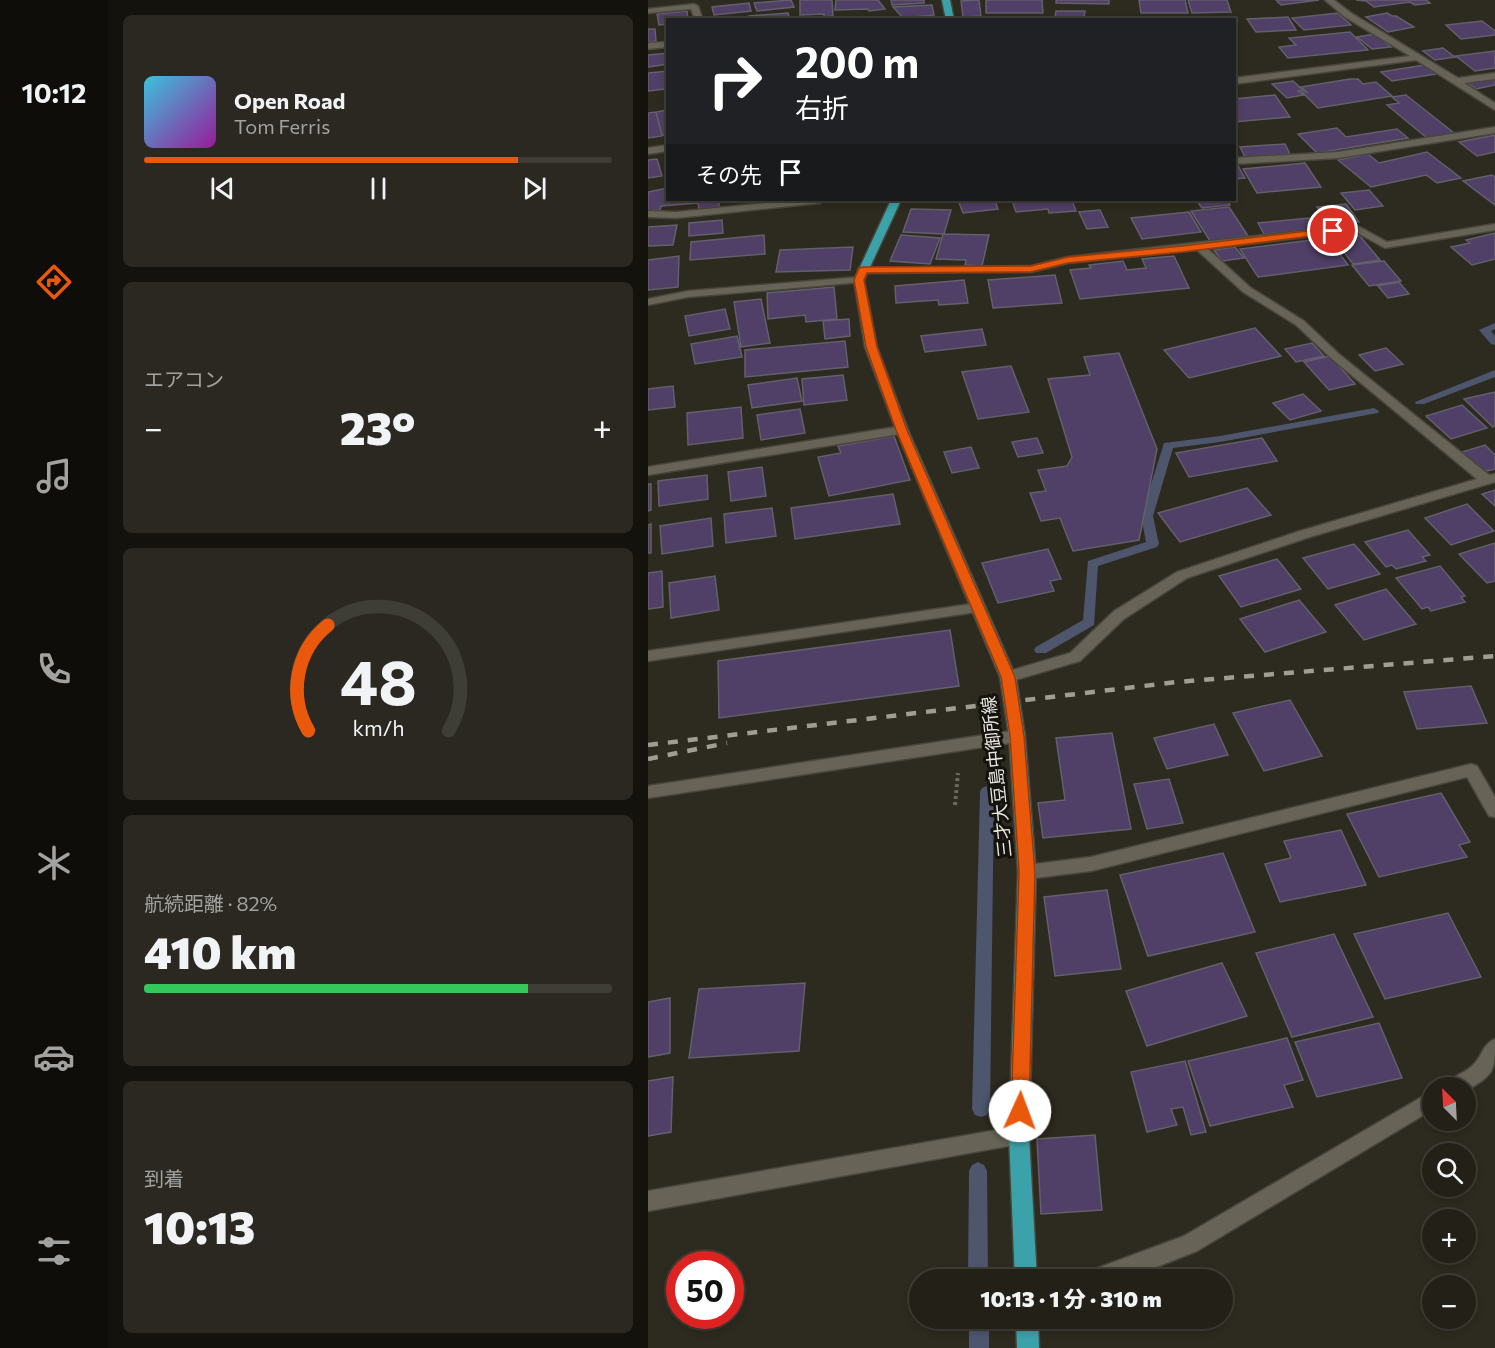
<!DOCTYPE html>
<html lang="ja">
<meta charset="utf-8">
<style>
:root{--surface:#222017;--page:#2a2820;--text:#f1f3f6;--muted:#a2a3a1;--line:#3f3e36;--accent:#ea580c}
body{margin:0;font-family:Commissioner,"Noto Sans JP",sans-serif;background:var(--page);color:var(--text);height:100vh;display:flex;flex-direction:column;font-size:22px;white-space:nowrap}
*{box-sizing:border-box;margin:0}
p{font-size:20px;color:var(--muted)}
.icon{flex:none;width:33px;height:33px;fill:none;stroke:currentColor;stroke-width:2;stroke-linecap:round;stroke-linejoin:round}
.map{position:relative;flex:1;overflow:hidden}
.details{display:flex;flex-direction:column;gap:15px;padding:15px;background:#13120d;width:540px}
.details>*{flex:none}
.top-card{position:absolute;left:18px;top:18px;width:570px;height:183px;border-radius:0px;box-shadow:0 3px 9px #0003,0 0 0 2px var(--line);background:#202124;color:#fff;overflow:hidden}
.needle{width:39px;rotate:336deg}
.buttons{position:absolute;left:774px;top:1077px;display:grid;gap:12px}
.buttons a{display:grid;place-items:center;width:54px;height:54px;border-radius:50%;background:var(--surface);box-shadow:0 3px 9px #0003,0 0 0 2px var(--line);font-size:30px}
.speed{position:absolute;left:18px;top:1251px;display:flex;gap:12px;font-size:30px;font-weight:700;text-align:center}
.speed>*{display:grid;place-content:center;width:78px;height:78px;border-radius:50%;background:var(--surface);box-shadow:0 3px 9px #0003,0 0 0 2px var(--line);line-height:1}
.speed .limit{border:9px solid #d22;background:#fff;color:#111}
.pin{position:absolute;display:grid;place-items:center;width:51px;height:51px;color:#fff;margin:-26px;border:3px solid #fff;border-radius:50%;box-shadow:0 2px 6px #0007}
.me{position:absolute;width:66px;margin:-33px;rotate:2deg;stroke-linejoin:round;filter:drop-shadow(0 0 4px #0008)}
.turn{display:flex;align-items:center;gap:21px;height:126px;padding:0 30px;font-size:27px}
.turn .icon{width:78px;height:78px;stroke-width:2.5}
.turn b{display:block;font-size:42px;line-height:51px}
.then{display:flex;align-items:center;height:57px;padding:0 30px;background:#0003;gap:12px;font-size:22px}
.big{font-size:45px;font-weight:800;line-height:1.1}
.details .widget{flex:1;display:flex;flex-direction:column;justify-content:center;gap:9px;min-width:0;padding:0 21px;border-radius:9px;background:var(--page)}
.details .dial{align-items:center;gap:0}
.dial svg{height:156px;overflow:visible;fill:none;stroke:var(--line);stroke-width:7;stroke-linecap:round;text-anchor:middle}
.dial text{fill:var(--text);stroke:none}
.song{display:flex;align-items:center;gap:18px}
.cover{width:72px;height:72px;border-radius:9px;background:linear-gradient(135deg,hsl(190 70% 55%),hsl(300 70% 35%))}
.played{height:6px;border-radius:3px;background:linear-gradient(90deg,var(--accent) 80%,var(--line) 80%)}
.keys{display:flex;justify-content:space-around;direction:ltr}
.heat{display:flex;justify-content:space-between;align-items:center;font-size:33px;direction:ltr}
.charge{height:9px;border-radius:4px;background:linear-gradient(90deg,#34c759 82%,var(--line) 0)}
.trip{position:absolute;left:261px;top:1269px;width:324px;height:60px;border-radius:30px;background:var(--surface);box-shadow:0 3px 9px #0003,0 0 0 2px var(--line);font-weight:800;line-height:60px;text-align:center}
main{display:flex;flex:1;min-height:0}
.dock{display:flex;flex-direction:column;width:108px;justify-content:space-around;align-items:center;background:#0e0d09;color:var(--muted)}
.dock .icon{width:42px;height:42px}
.dock .on{color:var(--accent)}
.dock b{font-size:27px;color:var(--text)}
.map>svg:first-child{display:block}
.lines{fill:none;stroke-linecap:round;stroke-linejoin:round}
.stream{fill:#4d566c;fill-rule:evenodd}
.building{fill:#503f66;stroke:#645f6c;stroke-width:1.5}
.minor-casing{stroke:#48463c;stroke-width:3}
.major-casing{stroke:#48463c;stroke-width:3}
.path{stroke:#6b695f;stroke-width:4;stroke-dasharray:3 3;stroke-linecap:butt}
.minor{fill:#676457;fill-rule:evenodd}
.major{fill:#3ca2a9;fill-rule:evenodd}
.rail{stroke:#a09d95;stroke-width:4.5;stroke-dasharray:10 10;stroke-linecap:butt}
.route{fill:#ea580c;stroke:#983908;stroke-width:1.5}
.labels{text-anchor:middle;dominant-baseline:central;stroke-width:6;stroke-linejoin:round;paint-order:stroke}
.street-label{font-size:18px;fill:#e8e6df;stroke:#14130e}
</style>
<main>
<nav class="dock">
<b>10:12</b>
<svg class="icon on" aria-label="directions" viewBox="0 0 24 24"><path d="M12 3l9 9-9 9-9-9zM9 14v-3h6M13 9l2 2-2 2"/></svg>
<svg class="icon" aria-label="music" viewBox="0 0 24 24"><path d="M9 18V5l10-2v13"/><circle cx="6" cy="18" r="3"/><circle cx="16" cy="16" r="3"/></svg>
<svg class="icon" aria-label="phone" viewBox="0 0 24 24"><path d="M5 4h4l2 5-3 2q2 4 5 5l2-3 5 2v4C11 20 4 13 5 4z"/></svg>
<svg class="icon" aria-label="climate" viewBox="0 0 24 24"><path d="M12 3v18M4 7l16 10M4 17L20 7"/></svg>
<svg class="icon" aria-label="car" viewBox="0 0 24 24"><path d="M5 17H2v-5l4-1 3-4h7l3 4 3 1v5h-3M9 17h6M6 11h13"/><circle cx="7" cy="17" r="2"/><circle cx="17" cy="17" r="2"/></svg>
<svg class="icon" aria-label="filters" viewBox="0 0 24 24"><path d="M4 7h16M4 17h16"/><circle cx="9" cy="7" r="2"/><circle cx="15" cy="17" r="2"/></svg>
</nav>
<section class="details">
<div class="widget">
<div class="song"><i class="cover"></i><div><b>Open Road</b><p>Tom Ferris</p></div></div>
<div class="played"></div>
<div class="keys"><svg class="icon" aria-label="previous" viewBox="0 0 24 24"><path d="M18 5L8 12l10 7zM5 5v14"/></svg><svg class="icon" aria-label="pause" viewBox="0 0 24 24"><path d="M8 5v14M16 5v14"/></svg><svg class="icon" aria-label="next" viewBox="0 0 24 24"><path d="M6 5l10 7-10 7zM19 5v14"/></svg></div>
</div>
<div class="widget"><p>エアコン</p>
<div class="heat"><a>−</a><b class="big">23°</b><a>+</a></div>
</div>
<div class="widget dial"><svg viewBox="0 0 100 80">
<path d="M14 69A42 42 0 1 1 86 69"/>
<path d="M14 69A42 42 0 0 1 24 15" stroke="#ea580c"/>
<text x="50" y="56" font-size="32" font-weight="700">48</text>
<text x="50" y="72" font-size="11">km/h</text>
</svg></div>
<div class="widget"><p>航続距離 · 82%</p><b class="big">410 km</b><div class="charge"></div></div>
<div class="widget"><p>到着</p><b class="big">10:13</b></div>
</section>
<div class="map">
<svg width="847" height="1348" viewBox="0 0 847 1348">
<rect width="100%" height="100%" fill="#2d2a1f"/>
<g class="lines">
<!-- stream -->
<path class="stream" d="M847 323V329L843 331 847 336V345L843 344 831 330Z
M847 370V377L776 404H768L767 402Z
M726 408 731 411 730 413 572 442 525 448 505 516 511 544 509 547 450 566 446 625 398 653H388L386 650 388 647 435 620 440 561 498 542 493 516 516 443 572 436Z
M339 786 344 788 346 792 342 1109 339 1115 333 1117 327 1115 324 1109 332 792 334 788Z
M330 1162 336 1165 339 1171 340 1280H320L321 1171 324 1165Z
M321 1318H341V1348H321Z"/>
</g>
<!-- building -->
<path class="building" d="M143 0 146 7 109 11 106 3Z
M152 0H184L185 16 176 17V14L152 15Z
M188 0H230L237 9 221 11 220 9 187 10Z
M243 0H276V3L244 5Z
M331 0 333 16 315 17 313 1Z
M338 0H394L395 13H338Z
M408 0H461V4L408 3Z
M491 0H537L540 13H493Z
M540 0H579L583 12 544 13Z
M628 0H671L633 5Z
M708 0H778L782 3 767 5 762 2 726 7 718 1Z
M101 3 103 11 66 15 64 7Z
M284 5 286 15 255 18 245 7Z
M39 11 40 20H20V24L11 25 9 14Z
M408 11H437L436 18H407Z
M140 13 142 20H102L101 16Z
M690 13 703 25 656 30 644 18Z
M739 13 744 16H748L766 27 740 32 718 17Z
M640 17 648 30 608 32 599 19Z
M834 21 847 31V35L813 39 798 25Z
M0 29H7L8 41 0 42Z
M702 32 720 50 640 58 631 47 648 45 641 38Z
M727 34 743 47 724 49 709 37Z
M795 48 807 57 787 60 775 51Z
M847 51V68L827 71 808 56Z
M20 53V64L0 67V55Z
M776 65 788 74 744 81 733 72Z
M20 71V93H17V89L0 91V73Z
M847 78V85L828 89 820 83Z
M702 79H710L715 84 728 82 744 96 670 108 654 92H659L653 87Z
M645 81 655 90 650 91 655 95 639 98 624 84Z
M627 95 642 117 586 122V99Z
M758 95 806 133 779 138 739 105 751 103 744 97Z
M20 110V135H14L8 112Z
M8 112 14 136 0 138V113Z
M689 128 698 137 749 129 760 138 669 153 650 134Z
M847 135V152L829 156 811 142Z
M637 144 642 154 597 157 592 147Z
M779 152 813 178 789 183 778 175 723 187 690 160 720 154 731 163Z
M9 159 14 176 0 178V160Z
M657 163 673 187 609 193 595 169Z
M589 164 597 178 586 179V165Z
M844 175 847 177V205L815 181Z
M20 188V200H71V208L51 210 50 203 13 206 12 210 0 211V192Z
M721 190 735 206 707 210 693 193Z
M310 200H347L350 209 315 213Z
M364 200H424L428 211 401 213 400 209 368 212Z
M548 200H579L582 205 554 208Z
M698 204 711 222 681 225 669 207Z
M581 207 600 236 562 241 543 211Z
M263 209 303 210 296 234 255 232Z
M452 210 460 227 439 229 431 212Z
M541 212 553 232 494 239 483 218Z
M662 218 669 229 616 234 610 223Z
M74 220 75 233 41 236V223Z
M29 225 25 245 0 246V227Z
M847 233V259L824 265 803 247 822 243 818 240Z
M295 234 341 235 334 266 317 265 318 260 288 259Z
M116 235 117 254 42 260 43 242Z
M253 235 292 238 282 264 242 261Z
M711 235 732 260 705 264 685 238Z
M680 238 700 265 610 277 592 249Z
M205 247 202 270 128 272 132 250Z
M587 247 596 258 574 261 566 250Z
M31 256 30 287 0 290V260Z
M526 256 541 288 432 299 422 270 443 268 441 265 475 261 479 270 498 268 494 259Z
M736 261 753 281 721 286 704 265Z
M407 275 414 303 345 308 340 280Z
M316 280 320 303 291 305 290 300 248 303 247 286Z
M751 282 761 294 740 298 730 286Z
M186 287 189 319 158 322 157 315 120 319 119 293Z
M113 299 122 343 93 347 86 302Z
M77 309 82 329 41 336 37 316Z
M201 319 202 336 177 339 175 321Z
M607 328 633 356 541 378 516 350Z
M334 329 338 345 277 352 273 336Z
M89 336 94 357 47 364 43 344Z
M197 341 200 367 97 377V350Z
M664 343 676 356 648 362 637 349Z
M738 348 755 364 727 371 711 355Z
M471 353 509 449 491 540 425 551 412 518 393 521 382 493 398 491 390 470 419 466 424 457 400 379 442 375 436 357Z
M682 356 707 384 681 390 656 362Z
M363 366 381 412 330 419 314 372Z
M195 375 199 400 156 405 154 379Z
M149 378 154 401 104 408 100 385Z
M25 386 27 407 0 410V389Z
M847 392V426L845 427 816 399Z
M655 394 673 411 642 420 625 403Z
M814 405 839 428 803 439 778 416Z
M93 407 95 438 40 445 39 413Z
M152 409 157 433 113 440 109 415Z
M246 436 262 480 181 496 170 457 193 453 190 446Z
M389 438 395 453 370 457 364 442Z
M614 438 629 461 541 477 528 453Z
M837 445 847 455V469L835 472 814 452Z
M323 447 331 468 304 473 296 452Z
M114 467 118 496 83 501 80 472Z
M59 475 60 499 11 506 10 481Z
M0 484H3V510L0 511Z
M599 488 623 515 532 542 510 513Z
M847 490V506L834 494Z
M245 494 252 524 147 539 143 508Z
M819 504 846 531 803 545 777 518Z
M124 508 128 536 78 543 76 514Z
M63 518 65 546 14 554 12 526Z
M3 524V553H0V525Z
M760 530 782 555 774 557 778 561 748 569 744 565 738 567 717 542Z
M847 543V581L839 583 811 554Z
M706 544 732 574 680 589 655 558Z
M400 549 413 579 402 581 406 591 350 603 334 563Z
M629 559 653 589 593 607 571 576Z
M792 566 817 596 813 597 817 602 783 611 780 607 774 609 748 578Z
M14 571 15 607 0 609V573Z
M67 576 71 610 23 618 21 583Z
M738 589 768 624 716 640 687 605Z
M651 600 678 632 617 652 592 619Z
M302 630 311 686 71 718 70 661Z
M823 686 839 723 769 729 756 692Z
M642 700 674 756 616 771 585 713Z
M566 724 580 755 519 769 506 738Z
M464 733 483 829 395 838 390 803 417 800 408 738Z
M521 779 535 823 499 829 486 784Z
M793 793 822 842 811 845 819 857 731 877 699 814Z
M693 830 718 885 632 902 617 864 643 858 636 841Z
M575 853 607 932 500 956 472 875Z
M459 890 473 969 407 976 396 897Z
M800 913 833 977 737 999 706 934Z
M686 934 725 1017 644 1037 608 953Z
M574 963 599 1016 499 1046 478 991Z
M157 983 151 1051 41 1058 51 989Z
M22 998V1053L0 1057V1002Z
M731 1023 754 1078 669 1097 647 1042Z
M639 1038 655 1080 636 1085 645 1107 562 1126 540 1061Z
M537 1061 558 1132 543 1135 535 1107 523 1109 529 1125 499 1132 483 1072Z
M25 1077 23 1132 0 1136V1081Z
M447 1135 454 1210 393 1214 389 1139Z"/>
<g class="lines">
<!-- minor casing -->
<g class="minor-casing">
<path id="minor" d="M677 0H686L703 13 810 78 847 73V79L816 83 847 103V110L768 60 586 84V78L762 56 697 17Z
M46 4 50 6 55 20H47L43 9 0 13V9Z
M20 42V47L0 49V43Z
M847 127V133L690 158 586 164V158L690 152Z
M20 145V151L0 154V148Z
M148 200H177L172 203 28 218 0 217V211L28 212Z
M847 224V230L737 248 706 231 560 249 603 288 656 321 692 355 841 475 847 474V482L662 537 539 578 476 619 432 661 360 682 355 681 352 677 355 673 422 653 466 611 529 572 652 531 829 479 684 359 648 325 595 292 549 250 420 263 383 272 215 273 210 270 211 268 383 266 420 257 708 225 739 242Z
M211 277 216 280 215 282 40 297 0 305V299L40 291Z
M254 426 260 430 258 433 0 475V467Z
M330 603 337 608 335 611 0 661V651Z
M369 730 375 732 377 736 375 740 369 742 0 798V786Z
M823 764 829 766 847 797V817L841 816 819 777 443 871 379 879 373 877 370 872 373 867 379 865 443 857Z
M847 1039C847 1073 846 1074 818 1091V1088H797C802 1075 818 1074 826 1064 834 1056 835 1044 847 1039Z
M784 1091V1110L549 1251 476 1280H436L439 1272 536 1236Z
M371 1126 378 1128 381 1135 378 1142 371 1144 0 1211V1191Z"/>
</g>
<!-- major casing -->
<g class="major-casing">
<path id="major" d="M294 0H302L306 20H298Z
M243 200H253L216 280 229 347 260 430 368 677 377 736 388 872 381 1135 389 1280H367L361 1135 370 872 361 736 352 677 248 430 217 347 206 280Z
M368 1318H390L391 1348H369Z"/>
</g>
<!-- path -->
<path class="path" d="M307 805 310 773"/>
<!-- minor -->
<use href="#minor" class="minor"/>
<!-- major -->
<use href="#major" class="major"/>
<!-- rail -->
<path class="rail" d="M0 745 529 682 847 656
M0 759 79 743"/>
</g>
<!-- route -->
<path class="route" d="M685 228 690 231 688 233 534 252 420 263 383 272 219 273 216 280 229 347 259 430 367 677 376 736 387 872 381 1111 378 1117 372 1119 365 1117 363 1111 371 872 362 736 353 677 248 430 218 347 206 280 211 268 215 267 383 266 420 257 534 246Z"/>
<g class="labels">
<!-- street labels -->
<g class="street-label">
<text transform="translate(348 777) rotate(-96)">三才大豆島中御所線</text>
</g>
</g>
</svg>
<div class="buttons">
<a><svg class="needle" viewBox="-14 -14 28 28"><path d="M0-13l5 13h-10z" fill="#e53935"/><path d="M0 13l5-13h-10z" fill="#a2a3a1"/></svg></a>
<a><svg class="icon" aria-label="search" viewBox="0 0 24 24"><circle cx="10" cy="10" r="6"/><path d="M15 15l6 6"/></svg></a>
<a>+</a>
<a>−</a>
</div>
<div class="speed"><div class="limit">50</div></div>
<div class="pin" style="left:685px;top:231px;background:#d93025"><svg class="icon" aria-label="arrive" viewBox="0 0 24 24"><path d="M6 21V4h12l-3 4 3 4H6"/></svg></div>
<svg class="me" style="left:372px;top:1111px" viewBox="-20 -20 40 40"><circle r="19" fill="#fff"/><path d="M0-13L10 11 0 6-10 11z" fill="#ea580c"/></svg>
<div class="trip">10:13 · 1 分 · 310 m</div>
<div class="top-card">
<div class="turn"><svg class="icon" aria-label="right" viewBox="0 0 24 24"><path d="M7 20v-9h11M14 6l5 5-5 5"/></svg><div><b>200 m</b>右折</div></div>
<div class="then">その先<svg class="icon" aria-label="arrive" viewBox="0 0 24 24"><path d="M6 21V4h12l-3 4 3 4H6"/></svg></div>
</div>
</div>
</main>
